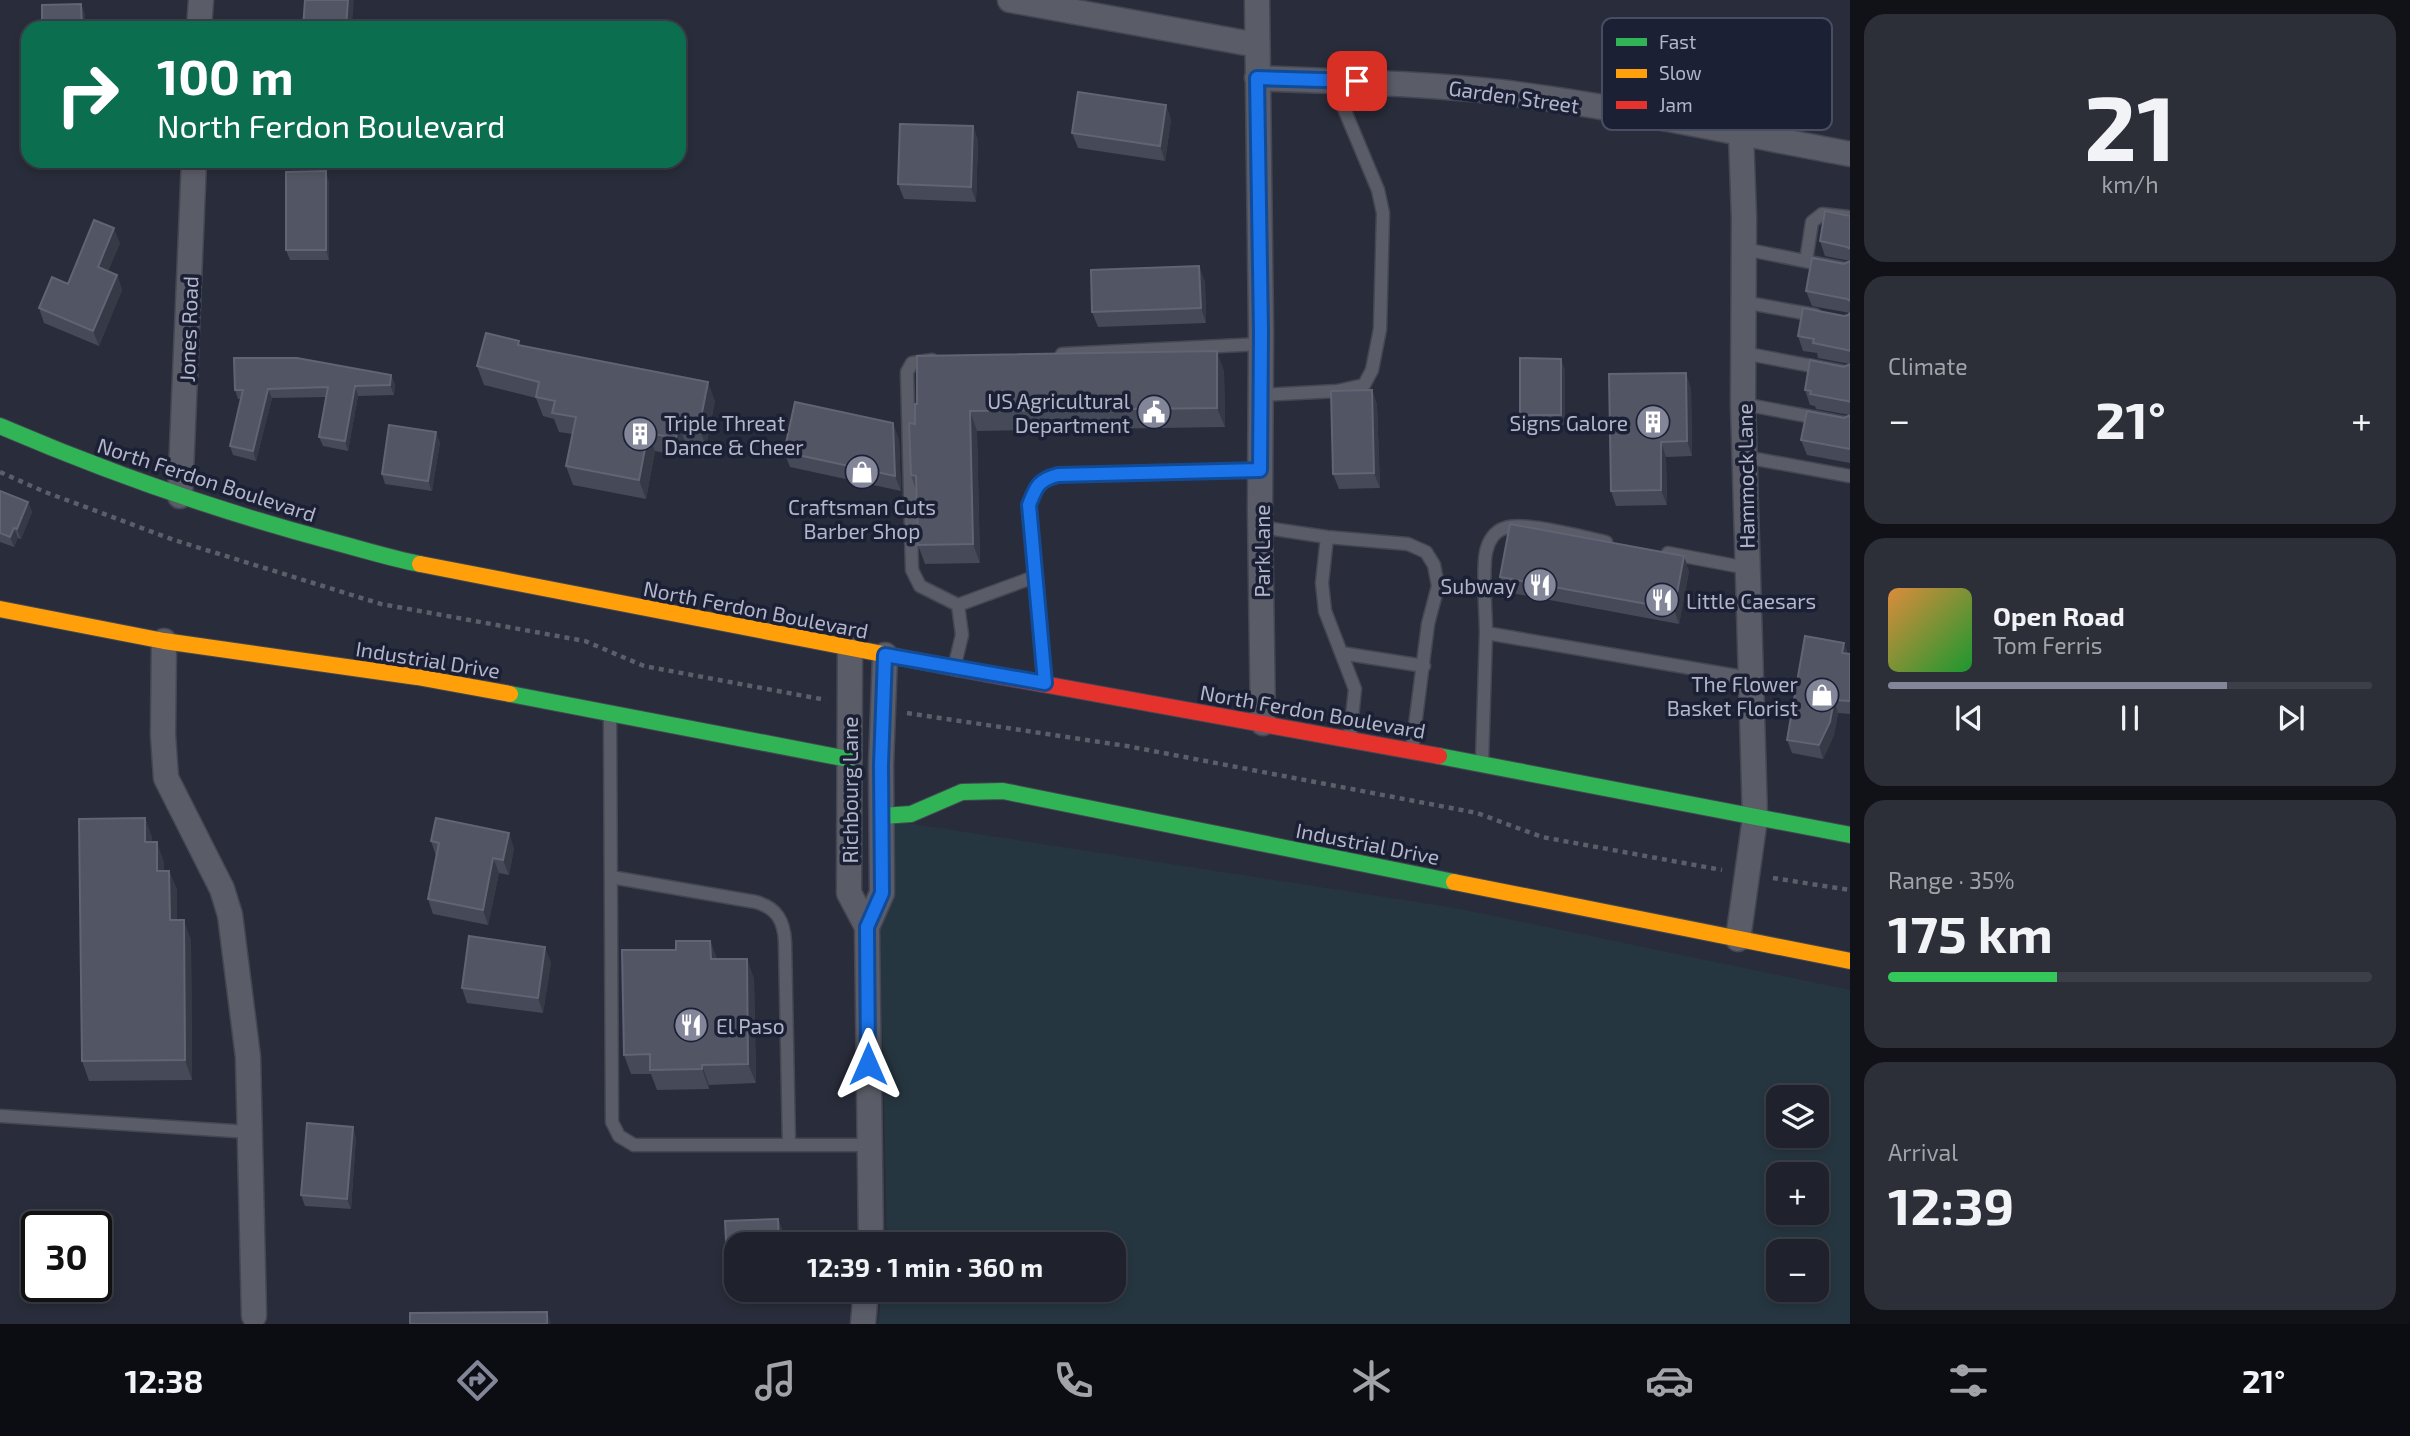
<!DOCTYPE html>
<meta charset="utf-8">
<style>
:root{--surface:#1f212c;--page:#2c2e38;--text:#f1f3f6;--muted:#a1a3a9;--line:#3c3e48;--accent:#838698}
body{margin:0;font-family:"Exo 2",sans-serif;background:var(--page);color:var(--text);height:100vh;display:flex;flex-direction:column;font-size:26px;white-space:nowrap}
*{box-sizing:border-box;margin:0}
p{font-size:23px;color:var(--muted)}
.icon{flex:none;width:38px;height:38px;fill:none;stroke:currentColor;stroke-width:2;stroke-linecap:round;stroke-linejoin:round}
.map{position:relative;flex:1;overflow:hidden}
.drawer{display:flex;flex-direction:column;gap:14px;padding:14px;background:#111218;width:560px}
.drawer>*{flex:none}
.top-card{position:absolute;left:21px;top:21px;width:665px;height:147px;border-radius:21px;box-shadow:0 4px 10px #0003,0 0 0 2px var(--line);background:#0b6e4f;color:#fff;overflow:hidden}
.controls{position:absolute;left:1766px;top:1085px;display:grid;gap:14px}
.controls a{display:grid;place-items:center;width:63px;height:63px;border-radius:14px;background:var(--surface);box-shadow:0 4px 10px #0003,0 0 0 2px var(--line);font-size:35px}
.speed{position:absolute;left:21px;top:1211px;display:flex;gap:14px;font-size:35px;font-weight:700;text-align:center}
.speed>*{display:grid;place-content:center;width:91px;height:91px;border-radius:50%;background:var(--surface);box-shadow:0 4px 10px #0003,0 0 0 2px var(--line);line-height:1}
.speed .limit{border:4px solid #111;border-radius:10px;background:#fff;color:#111}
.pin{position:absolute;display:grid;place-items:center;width:60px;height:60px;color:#fff;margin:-30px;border-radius:14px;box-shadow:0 4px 10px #0006}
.me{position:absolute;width:77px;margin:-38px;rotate:0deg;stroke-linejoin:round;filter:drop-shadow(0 0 5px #0008)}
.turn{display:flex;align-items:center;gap:24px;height:147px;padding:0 21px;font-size:32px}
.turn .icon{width:91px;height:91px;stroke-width:2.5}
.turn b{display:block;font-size:49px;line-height:60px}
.big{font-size:52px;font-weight:700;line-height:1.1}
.drawer .tile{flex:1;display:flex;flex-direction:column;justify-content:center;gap:10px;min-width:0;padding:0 24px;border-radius:21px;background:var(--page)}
.drawer .dial{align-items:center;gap:0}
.dial b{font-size:91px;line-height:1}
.song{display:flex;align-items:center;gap:21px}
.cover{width:84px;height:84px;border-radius:10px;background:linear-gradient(135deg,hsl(30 70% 55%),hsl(130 70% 35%))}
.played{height:7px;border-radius:4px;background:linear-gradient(90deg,var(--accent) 70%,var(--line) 70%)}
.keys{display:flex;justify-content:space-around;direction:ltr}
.heat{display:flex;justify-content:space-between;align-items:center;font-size:38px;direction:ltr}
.charge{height:10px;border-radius:5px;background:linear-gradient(90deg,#34c759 35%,var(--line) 0)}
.trip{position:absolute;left:724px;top:1232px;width:402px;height:70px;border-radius:21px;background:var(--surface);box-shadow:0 4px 10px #0003,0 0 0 2px var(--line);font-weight:700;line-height:70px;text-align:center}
.dock{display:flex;height:112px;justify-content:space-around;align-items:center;background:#0c0d12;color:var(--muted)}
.dock .icon{width:49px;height:49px}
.dock .selected{color:var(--accent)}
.dock b{font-size:32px;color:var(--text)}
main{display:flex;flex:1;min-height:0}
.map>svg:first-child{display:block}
.green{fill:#263640;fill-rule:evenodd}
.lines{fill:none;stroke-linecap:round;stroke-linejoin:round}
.lane-casing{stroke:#444753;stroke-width:15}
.street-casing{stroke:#444753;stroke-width:27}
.fast-casing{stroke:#444753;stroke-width:18}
.slow-casing{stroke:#444753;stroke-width:18}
.jam-casing{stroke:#444753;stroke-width:18}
.path{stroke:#5b5f6a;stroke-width:4.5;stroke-dasharray:5 5;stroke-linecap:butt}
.lane{stroke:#5a5c67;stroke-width:12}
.street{stroke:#5a5c67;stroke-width:24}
.fast{stroke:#30b455;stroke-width:16}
.slow{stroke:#ff9f0a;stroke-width:16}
.jam{stroke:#e5322d;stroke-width:16}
.wall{fill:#464957}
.shaded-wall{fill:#363946}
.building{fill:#525563;stroke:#616474;stroke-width:2}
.route-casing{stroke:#114b97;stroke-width:18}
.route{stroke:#1a73e8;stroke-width:12}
.labels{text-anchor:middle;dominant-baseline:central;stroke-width:7;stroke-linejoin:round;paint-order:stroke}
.street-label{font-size:21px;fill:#b3b6cb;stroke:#1c2035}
.poi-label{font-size:21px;fill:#b3b6cb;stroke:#1c2035;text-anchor:end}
.key{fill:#1c2035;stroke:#494d62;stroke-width:2}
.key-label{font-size:19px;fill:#b3b6cb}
</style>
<main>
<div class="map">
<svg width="1850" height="1324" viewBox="0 0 1850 1324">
<rect width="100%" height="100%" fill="#292c3a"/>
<!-- green -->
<path class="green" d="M887 820 1455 908 1850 990V1324H878L882 1290H1115V1244H887L880 918ZM1778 1097H1816V1136H1778ZM1778 1174H1816V1213H1778ZM1778 1251H1816V1290H1778Z"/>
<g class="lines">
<!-- lane casing -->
<g class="lane-casing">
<path id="lane" d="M1744 249 1850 270
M1806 261 1812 222 1822 214 1850 217
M1743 302 1815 315
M1743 353 1850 373
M1062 354 1261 344
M932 360 912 363 907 372 912 570 920 586 958 605 962 635 955 664
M1261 395 1337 391 1364 385 1372 370 1380 329 1383 213 1378 190 1332 80
M1743 404 1850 424
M1745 457 1850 476
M1260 527 1327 537 1408 544 1426 552 1434 565 1438 586 1428 624 1412 749
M1327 537 1322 583 1325 611 1355 689 1350 736
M1668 553 1747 568
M958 605 1034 577
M1486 633C1486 612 1482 572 1486 552 1488 542 1494 531 1505 528 1523 521 1583 537 1606 542
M1341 653 1424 666
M1044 680 1029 505C1036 487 1038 480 1058 475L1260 470
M610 716 612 1122 619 1136 634 1145H869
M1482 761 1486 633 1749 678
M611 877 756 902C777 908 784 921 785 942L789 1145
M0 1116 250 1132"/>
</g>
<!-- street casing -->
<g class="street-casing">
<path id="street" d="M1010 0 1257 45
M1257 0 1261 332 1260 512 1263 723
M199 28 201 0
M1257 78C1338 82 1419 83 1500 92 1618 106 1734 133 1850 154
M180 496 194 161
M164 641 163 735 166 778 222 889 230 915 248 1057 254 1316
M850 647 849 893 867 927
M1738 939 1755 818 1743 404 1744 218 1741 135
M871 1244 867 927 882 893 881 765 885 655
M863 1324 866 1290"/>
</g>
<!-- fast casing -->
<g class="fast-casing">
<path id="fast" d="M0 426C107 472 215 510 327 540 358 548 389 558 420 564
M510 694 848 759
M1439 756 1850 835
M882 816 911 814 962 792 1003 791 1454 882"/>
</g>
<!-- slow casing -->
<g class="slow-casing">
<path id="slow" d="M420 564 960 669
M0 609 164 641 417 677 510 694
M1454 882 1850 961"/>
</g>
<!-- jam casing -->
<g class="jam-casing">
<path id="jam" d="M960 669 1439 756"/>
</g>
<!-- path -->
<path class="path" d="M0 472 45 492 174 540 381 604 585 641 644 666 826 700
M907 713 1127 746 1477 813 1542 837 1722 870
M1773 878 1850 890"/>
<!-- lane -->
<use href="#lane" class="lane"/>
<!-- street -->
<use href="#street" class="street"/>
<!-- fast -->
<use href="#fast" class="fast"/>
<!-- slow -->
<use href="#slow" class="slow"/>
<!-- jam -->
<use href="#jam" class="jam"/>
</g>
<!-- wall -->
<path class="wall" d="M28 33V76H27L24 66Z
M1166 105 1171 120 1165 161 1078 148 1072 133Z
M973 126 978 141 976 202 904 199 898 184Z
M329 182V260H290L286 250Z
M1850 216V261L1825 256 1820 241Z
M120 243 108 271 117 275 122 290 99 346 44 323 39 308Z
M1850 261V364L1818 358 1817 353 1803 351 1798 336 1844 316 1848 315 1850 313 1812 306 1806 291Z
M1205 281 1206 323 1098 327 1092 312Z
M521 345 715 401 706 446 685 442 683 457 655 451 646 499 573 485 566 466 572 434 559 432 554 419 543 416 536 398 484 385 477 366Z
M1850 364V415L1816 409 1815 406 1810 405 1805 390 1844 367Z
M1565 369V425H1524L1520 415Z
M1224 371 1225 427 977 431 980 563 925 564 918 545 916 490 911 475 915 424V404Z
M391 375 395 385 394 395 358 396 348 451 323 446 319 437 327 397 272 398 256 461 233 455 230 446 241 399H238L235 390Z
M1691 388 1692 456 1666 457 1667 505 1616 506 1611 491Z
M1372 390 1377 405 1380 488 1339 489 1333 474Z
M1850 415V463L1807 455 1801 440 1844 418Z
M899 439 901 491 790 467 784 452Z
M440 442 432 491 385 484 382 474Z
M0 491 28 502 32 512 21 539 18 538 14 547 0 542Z
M1689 571 1679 624 1506 592 1500 577Z
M1848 654H1850V714L1838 713 1834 735 1823 759 1792 753 1787 740Z
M145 818 152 838V842L164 862V871H169L177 890V920L191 940 192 1080 89 1081 82 1061Z
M431 841 514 848 509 875 499 873 488 925 433 914 428 899 436 856Z
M710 941 717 959 754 978 756 1083 709 1085V1089L657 1090 651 1074H631L624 1055 676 950Z
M551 962 543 1013 467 1003 462 988Z
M356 1137 351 1209 305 1206 301 1195Z
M778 1219 782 1229 783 1244H737V1272L730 1273 727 1262 725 1221Z"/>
<!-- shaded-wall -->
<path class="shaded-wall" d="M348 0H354L352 28H346Z
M81 4 85 14V28H82Z
M1166 105 1171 120 1165 161 1160 146Z
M973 126 978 141 976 202 971 187Z
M326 171 329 182V260L326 250Z
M114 228 120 243 103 282 98 267Z
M1199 266 1205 281 1206 323 1201 308Z
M117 275 122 290 99 346 93 331Z
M1217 351 1224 371 1225 427 1217 408Z
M1561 359 1565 369V425L1561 415Z
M1686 373 1691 388 1692 456 1687 441Z
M391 375 395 385 394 395 390 385Z
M708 382 715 401 706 446 699 428Z
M355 386 358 396 348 451 345 441Z
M268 389 272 398 256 461 253 451Z
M1372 390 1377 405 1380 488 1374 473Z
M970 411 977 431 980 563 973 544Z
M893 423 899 439 901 491 895 476Z
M678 424 685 442 683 457 676 438Z
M436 432 440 442 432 491 428 481Z
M648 433 655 451 646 499 639 480Z
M1661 442 1666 457 1667 505 1661 490Z
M28 502 32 512 21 539 17 529Z
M14 528 18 538 14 547 10 537Z
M1684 556 1689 571 1679 624 1674 609Z
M1844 643 1849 656 1842 653Z
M1834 700 1838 713 1834 735 1823 759 1819 745Z
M145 818 152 838V862L145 842Z
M509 833 514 848 509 875 503 860Z
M157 842 164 862V890L157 871Z
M493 858 499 873 488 925 483 910Z
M169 871 177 890V940L170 920Z
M184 920 191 940 192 1080 185 1060Z
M710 941 717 960 711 959Z
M545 947 551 962 543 1013 538 998Z
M747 959 754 978 756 1083 748 1064Z
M702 1065 709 1085V1089L702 1069Z
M353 1127 356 1137 351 1209 347 1199Z
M778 1219 782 1229 783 1244H779Z
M547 1312 551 1324H547Z"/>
<!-- building -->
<path class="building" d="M305 0H348L346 28H303Z
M81 4 82 28H42V5Z
M23 33H28V66H24Z
M1078 92 1166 105 1160 146 1072 133Z
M900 124 973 126 971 187 898 184Z
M326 171V250H286V172Z
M1825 211 1850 216V249L1847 247 1820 241Z
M94 220 114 228 98 267 117 275 93 331 39 308 52 277 68 284Z
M1812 258 1844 264 1850 261V301L1847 299 1806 291Z
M1199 266 1201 308 1092 312 1091 270Z
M1803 308 1844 316 1848 315 1850 313V351L1847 350 1813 343 1814 339 1798 336Z
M486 333 519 341 518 345 708 382 699 428 678 424 676 438 648 433 639 480 566 466 576 417 552 413 555 401 536 397 539 382 477 366Z
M1217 351V408L970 411 973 544 918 545 916 476 911 475 909 423 915 424V404H917V356Z
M234 358H297L391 375 390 385 355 386 345 441 319 437 328 387 268 389 253 451 230 446 243 390H235Z
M1520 358 1561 359V415H1520Z
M1810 360 1844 367 1850 364V402L1847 401 1810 394 1811 391 1805 390Z
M1686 373 1687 441 1661 442V490L1611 491 1609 374Z
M1372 390 1374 473 1333 474 1331 391Z
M795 402 893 423 895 476 784 452Z
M1807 411 1844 418 1850 415V449L1801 440Z
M389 425 436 432 428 481 382 474Z
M0 491 28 502 17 529 14 528 10 537 0 533Z
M1510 524 1684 556 1674 609 1500 577Z
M1805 636 1844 643 1842 653 1850 654V701L1834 700 1830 722 1819 745 1787 740Z
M145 818V842H157V871H169L170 920H184L185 1060 82 1061 79 819Z
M436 818 509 833 503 860 493 858 483 910 428 899 439 843 431 841Z
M469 936 545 947 538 998 462 988Z
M676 941H710L711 959H747L748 1064 702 1065V1069L650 1070V1054L624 1055 622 950H676Z
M307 1123 353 1127 347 1199 301 1195Z
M778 1219 779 1244H737V1262H727L725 1221Z
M547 1312V1324H410V1313Z"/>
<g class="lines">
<!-- route casing -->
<g class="route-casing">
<path id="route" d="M868 1064 867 927 882 893 881 765 885 655 1045 683 1029 505C1036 487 1038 480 1058 475L1260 470 1261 332 1257 78 1357 81"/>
</g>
<!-- route -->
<use href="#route" class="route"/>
</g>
<!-- icons -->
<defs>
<g id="civic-disc" transform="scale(1.75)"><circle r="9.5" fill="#838698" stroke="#1c2035"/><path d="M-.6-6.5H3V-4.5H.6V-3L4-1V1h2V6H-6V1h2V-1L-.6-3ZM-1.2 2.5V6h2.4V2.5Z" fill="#fff"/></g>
<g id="building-disc" transform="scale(1.75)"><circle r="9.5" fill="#838698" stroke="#1c2035"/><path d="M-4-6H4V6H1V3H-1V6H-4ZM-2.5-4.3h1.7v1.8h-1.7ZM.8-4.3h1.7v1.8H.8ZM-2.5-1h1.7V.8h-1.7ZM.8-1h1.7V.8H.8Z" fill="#fff"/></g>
<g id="shop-disc" transform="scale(1.75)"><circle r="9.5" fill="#838698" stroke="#1c2035"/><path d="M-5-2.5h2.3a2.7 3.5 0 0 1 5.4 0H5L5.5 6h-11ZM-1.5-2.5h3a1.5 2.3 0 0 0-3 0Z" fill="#fff"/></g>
<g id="restaurant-disc" transform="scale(1.75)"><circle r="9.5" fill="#838698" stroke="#1c2035"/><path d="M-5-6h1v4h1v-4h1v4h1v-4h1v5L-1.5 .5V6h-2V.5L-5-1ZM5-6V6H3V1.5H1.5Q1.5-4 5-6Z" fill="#fff"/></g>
</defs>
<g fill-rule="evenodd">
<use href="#civic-disc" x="1154" y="412"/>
<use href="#building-disc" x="1653" y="422"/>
<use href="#building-disc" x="640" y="434"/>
<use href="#shop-disc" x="862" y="472"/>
<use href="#restaurant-disc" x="1540" y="585"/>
<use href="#restaurant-disc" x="1662" y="600"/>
<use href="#shop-disc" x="1822" y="695"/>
<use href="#restaurant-disc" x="691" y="1025"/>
</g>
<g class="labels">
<!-- street labels -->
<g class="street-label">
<text transform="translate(1514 96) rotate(8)">Garden Street</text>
<text transform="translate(188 329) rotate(-88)">Jones Road</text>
<text transform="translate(1745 476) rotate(-91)">Hammock Lane</text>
<text transform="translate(207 479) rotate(18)">North Ferdon Boulevard</text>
<text transform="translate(1261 551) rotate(-90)">Park Lane</text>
<text transform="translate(756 609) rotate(11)">North Ferdon Boulevard</text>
<text transform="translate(428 659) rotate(9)">Industrial Drive</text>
<text transform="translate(1313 711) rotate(10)">North Ferdon Boulevard</text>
<text transform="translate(849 790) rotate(-90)">Richbourg Lane</text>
<text transform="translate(1368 843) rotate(11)">Industrial Drive</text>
</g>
<!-- poi labels -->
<g class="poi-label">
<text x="1130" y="400">US Agricultural<tspan x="1130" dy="24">Department</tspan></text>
<text x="664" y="422" text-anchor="start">Triple Threat<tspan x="664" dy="24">Dance &amp; Cheer</tspan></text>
<text x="1628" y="422">Signs Galore</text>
<text x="862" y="506" text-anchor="middle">Craftsman Cuts<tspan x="862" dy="24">Barber Shop</tspan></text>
<text x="1516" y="585">Subway</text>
<text x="1686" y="600" text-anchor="start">Little Caesars</text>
<text x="1798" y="683">The Flower<tspan x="1798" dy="24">Basket Florist</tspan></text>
<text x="716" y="1025" text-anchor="start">El Paso</text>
</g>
</g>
<!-- legend -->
<rect x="1602" y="18" width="230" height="112" rx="10" class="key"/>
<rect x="1616" y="38" width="31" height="8" fill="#30b455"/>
<rect x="1616" y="69" width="31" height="9" fill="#ff9f0a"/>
<rect x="1616" y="101" width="31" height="8" fill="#e5322d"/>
<g class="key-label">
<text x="1659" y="49">Fast</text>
<text x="1659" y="80">Slow</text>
<text x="1659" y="112">Jam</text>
</g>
</svg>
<div class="controls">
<a><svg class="icon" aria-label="layers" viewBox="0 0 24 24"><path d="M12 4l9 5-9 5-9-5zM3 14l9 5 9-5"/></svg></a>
<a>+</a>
<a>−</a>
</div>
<div class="speed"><div class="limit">30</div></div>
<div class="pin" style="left:1357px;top:81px;background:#d93025"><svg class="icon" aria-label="arrive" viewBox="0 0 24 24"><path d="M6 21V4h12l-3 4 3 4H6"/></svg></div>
<svg class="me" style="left:868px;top:1064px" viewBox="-20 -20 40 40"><path d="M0-17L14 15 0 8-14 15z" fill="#1a73e8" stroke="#fff" stroke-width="4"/></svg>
<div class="trip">12:39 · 1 min · 360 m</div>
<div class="top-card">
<div class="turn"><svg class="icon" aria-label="right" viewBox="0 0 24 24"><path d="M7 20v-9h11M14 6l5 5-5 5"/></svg><div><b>100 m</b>North Ferdon Boulevard</div></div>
</div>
</div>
<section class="drawer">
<div class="tile dial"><b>21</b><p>km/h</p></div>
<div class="tile"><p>Climate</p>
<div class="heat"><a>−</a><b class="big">21°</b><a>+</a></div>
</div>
<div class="tile">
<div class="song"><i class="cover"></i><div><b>Open Road</b><p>Tom Ferris</p></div></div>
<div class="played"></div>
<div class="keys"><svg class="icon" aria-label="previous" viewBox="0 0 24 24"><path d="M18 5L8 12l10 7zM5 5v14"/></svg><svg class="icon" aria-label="pause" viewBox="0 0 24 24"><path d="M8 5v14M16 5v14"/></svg><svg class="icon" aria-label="next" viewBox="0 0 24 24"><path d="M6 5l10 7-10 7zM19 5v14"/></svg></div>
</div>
<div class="tile"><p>Range · 35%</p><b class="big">175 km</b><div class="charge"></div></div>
<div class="tile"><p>Arrival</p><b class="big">12:39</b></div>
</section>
</main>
<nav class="dock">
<b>12:38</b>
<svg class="icon selected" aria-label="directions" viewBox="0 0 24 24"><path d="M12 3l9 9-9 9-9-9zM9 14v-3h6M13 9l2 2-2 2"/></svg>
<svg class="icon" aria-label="music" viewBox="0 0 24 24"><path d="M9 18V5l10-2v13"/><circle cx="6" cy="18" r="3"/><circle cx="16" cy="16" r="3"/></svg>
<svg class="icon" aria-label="phone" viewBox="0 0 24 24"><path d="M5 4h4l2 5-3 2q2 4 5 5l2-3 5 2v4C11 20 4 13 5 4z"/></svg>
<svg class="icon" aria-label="climate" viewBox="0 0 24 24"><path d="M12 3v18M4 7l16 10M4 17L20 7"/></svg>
<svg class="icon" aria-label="car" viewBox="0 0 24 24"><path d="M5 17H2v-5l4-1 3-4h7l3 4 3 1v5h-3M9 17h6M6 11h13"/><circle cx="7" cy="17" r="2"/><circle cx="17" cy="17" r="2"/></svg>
<svg class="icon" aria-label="filters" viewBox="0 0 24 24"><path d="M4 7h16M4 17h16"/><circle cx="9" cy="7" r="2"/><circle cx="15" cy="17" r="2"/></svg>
<b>21°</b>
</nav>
